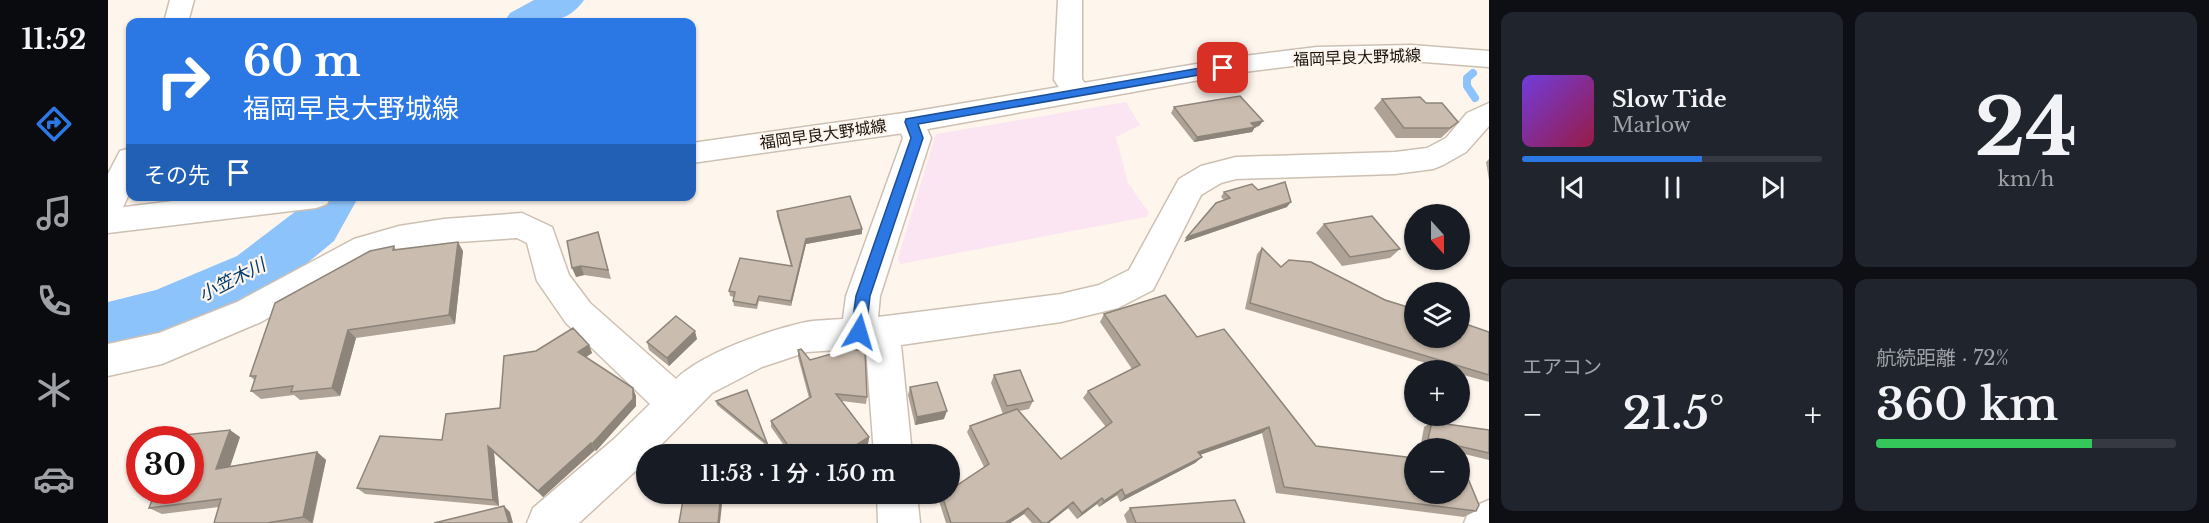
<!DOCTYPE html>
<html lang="ja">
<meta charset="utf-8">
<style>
:root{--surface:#171b24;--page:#20242c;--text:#f1f3f6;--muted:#9ea1a6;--line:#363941;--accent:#2b78e4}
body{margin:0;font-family:"Libre Baskerville","Noto Sans JP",serif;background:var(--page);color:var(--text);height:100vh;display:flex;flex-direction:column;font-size:22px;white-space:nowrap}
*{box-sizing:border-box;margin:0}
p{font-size:20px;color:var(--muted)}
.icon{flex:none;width:33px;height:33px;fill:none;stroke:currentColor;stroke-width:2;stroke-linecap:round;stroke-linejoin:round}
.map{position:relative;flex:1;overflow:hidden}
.details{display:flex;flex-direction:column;gap:12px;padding:12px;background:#0d0f14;width:720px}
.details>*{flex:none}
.top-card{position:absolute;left:18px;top:18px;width:570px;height:183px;border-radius:12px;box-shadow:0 2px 4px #0004;background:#2b78e4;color:#fff;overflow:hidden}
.needle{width:39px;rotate:159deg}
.buttons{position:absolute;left:1296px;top:204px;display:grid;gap:12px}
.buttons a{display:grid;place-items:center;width:66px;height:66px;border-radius:50%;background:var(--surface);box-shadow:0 2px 4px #0004;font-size:30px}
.speed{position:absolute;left:18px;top:426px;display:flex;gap:12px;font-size:30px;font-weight:700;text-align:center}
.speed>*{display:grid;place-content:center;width:78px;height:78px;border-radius:50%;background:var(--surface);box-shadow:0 2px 4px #0004;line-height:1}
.speed .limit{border:9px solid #d22;background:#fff;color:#111}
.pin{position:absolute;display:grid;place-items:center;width:51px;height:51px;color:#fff;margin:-26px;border-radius:12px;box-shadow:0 3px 9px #0006}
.me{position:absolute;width:66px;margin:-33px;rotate:7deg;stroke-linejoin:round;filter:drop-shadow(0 0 4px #0008)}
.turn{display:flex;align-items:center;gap:21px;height:126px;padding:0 18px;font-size:27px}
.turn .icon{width:78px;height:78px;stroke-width:2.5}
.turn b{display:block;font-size:42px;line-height:51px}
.then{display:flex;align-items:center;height:57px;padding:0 18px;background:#0003;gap:12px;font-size:22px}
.big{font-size:45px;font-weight:600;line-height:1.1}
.details .tile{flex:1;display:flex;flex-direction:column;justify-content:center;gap:9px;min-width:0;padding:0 21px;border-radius:12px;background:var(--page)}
.details .dial{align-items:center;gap:0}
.dial b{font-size:78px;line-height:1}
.song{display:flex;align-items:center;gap:18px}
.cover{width:72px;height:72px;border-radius:9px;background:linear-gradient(135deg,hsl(260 70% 55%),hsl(340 70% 35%))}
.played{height:6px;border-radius:3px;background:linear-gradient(90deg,var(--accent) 60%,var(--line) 60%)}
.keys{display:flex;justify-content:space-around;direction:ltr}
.heat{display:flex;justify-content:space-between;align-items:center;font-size:33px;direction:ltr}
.charge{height:9px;border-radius:4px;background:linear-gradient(90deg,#34c759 72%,var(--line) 0)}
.details .tiles{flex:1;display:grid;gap:12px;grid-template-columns:repeat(2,1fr)}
.trip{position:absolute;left:528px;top:444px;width:324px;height:60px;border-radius:30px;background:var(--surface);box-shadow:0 2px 4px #0004;font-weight:600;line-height:60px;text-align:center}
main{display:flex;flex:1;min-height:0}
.tabs{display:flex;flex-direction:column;width:108px;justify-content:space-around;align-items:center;background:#090b0e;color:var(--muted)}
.tabs .icon{width:42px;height:42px}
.tabs .active{color:var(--accent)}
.tabs b{font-size:27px;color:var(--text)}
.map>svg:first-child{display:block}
.industrial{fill:#fce5f3}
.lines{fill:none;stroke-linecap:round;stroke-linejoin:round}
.stream{stroke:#8dc3fb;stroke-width:8}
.river{fill:#8dc3fb;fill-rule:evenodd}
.minor-casing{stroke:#cdc0b2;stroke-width:3}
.major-casing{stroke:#cdc0b2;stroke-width:3}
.minor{fill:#fff;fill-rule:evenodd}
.major{fill:#fff;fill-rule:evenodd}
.wall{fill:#aea296}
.shaded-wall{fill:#8d847a}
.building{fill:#cabcae;stroke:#8d847a;stroke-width:1.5}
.route{fill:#2b78e4;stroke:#1c4e94;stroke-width:1.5}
.labels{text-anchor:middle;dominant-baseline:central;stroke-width:4.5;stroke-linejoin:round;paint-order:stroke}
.street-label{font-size:16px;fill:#19140f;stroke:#fef5ed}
.water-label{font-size:18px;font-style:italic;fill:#003c6e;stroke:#fef5ed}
</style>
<main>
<nav class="tabs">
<b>11:52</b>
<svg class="icon active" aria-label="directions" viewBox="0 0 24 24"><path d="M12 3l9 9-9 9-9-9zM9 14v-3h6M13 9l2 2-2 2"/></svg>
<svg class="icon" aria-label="music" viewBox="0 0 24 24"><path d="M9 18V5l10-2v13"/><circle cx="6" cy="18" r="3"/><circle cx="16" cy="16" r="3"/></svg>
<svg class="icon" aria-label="phone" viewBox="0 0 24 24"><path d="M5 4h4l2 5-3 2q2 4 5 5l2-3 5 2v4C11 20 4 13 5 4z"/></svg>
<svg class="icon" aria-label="climate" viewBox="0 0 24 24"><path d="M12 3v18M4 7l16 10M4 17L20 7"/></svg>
<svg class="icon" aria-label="car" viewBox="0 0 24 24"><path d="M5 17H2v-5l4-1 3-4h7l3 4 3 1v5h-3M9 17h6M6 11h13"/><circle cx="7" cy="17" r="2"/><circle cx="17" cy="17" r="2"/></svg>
</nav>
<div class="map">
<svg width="1381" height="523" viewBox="0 0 1381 523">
<rect width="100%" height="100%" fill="#fef5ed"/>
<!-- industrial -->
<path class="industrial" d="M1018 102 1032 125 1008 137 1020 183 1041 213 1038 217 792 264 790 258 828 134Z"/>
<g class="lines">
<!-- stream -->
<path class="stream" d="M1365 73 1359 78V86L1367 98"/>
<!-- river -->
<path class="river" d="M426 0H476C457 28 427 22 396 22L402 13Z
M198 196H251L226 241 169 288 77 330 0 352V302L48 290 129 256 188 211Z"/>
<!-- minor casing -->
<g class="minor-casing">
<path id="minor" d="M62 0H86L80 22H56Z
M950 0H974V79L983 93 979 99 969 102 959 99 946 80Z
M1381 103V126L1358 152 1335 165 1325 169 1287 174 1128 179 1113 183 1093 195 1045 290 1010 308 953 322 793 345 804 454H766L758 348 699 352 654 367 604 393 544 454H538V460L534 465 471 523H419L425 508 506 439 542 404 458 323 429 281 419 243 409 238 336 243 268 258 153 322 54 364 0 376V344L51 333 129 302 246 239 291 226 336 219 414 213 444 227 461 275 482 303 568 379C595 353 661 330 698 322 710 320 723 320 735 319L738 296 795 138 789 122 793 115 803 112 813 115 823 138 772 296 770 317 953 294 991 285 1021 270 1071 179 1093 166 1128 157 1287 152 1319 148 1338 138 1359 113Z
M22 148V192L11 216 0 220V174L12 151Z
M769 494H809L812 523H770Z
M1381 500V523H1356L1362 508Z"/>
</g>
<!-- major casing -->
<g class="major-casing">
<path id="major" d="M1303 45 1381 51V67L1303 61 1209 63 1136 72 803 132 584 163V143L803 112 1136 56 1209 47Z
M106 196H223L219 204 208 208 0 233V209Z"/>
</g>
<!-- minor -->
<use href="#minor" class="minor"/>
<!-- major -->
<use href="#major" class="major"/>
</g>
<!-- wall -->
<path class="wall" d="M1274 99 1318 103 1350 122 1333 138H1288L1266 108Z
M1066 107 1155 121 1151 126 1147 127 1144 132 1086 142 1063 113Z
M1381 159V180L1378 162Z
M1150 190 1179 207 1076 242 1116 200 1113 197 1116 192Z
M669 211 754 234 698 244 683 306 651 301 649 309 626 306 625 301 626 297 622 296 621 291 683 266 669 216Z
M1216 224 1292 249 1282 258 1234 266 1208 233Z
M490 232 503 279 476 275 468 277Z
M286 246 288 250 355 251 347 324 248 338 232 396 192 400 186 395 153 399 143 391 146 380 142 376Z
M1154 248 1173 267 1381 332V382L1352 374V370H1341L1137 309 1149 254Z
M996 314 1089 337 1208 446 1368 511 1356 517 1168 493 1154 433 1092 455 1094 457 1087 463 1012 502 1009 495 991 507 989 504 969 519 960 508 941 523H924L916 514 902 523H838L831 501 834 495 876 467 859 432 862 426 899 413 895 414 883 383 886 375 925 401 921 409 911 411 953 459 998 427 975 398 980 391 1024 369 992 322Z
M589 339 561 366 541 350 539 342Z
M481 345 484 353 478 357 528 396V406L488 451 487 450 435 497 386 453 391 506 257 494 249 488 392 408Z
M690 350 702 360 759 397 758 404 734 401 761 437 760 444 743 454H682L663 427V421L701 398 690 357Z
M802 387 836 419 807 425 800 395Z
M608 401 659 443V446L609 405Z
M1324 422 1381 430V460L1352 453V448H1333L1313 443 1316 427Z
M132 437 122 466 209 452 218 460 205 523H106L111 507 54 514 41 508Z
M1022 508 1137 523H1019L1016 515Z"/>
<!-- shaded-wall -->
<path class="shaded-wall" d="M1155 121 1151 126 1147 127 1144 132 1086 142 1089 137 1143 123Z
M1183 202 1179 207 1076 242 1079 237Z
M754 229V234L698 244 683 306V301L698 239Z
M350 242 355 251 347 324 341 315Z
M473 266 476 275 468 277 464 268Z
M240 330 248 338 232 396 224 388Z
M587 331 589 339 561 366 559 358Z
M481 345 484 353 474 360 470 352Z
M525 388 528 396V406L488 451 484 444Z
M839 411 836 419 807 425 809 417Z
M1161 427 1154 433 1083 458 1090 452Z
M122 430 132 437 119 476 108 469Z
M761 437 760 444 743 454H734Z
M483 443 487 450 435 497 430 491Z
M380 446 386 453 391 506 385 500Z
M209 452 218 460 204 523 195 517Z
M1094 457 1087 463 1012 502 1017 496Z
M1014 489 1009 495 991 507 996 501Z
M613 494H615L612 523H610Z
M994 498 989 504 969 519 974 513Z
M965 502 960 508 941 523H939Z
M396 506 402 512 405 523H401Z
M920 508 916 514 902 523H897Z"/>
<!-- building -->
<path class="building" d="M1132 96 1155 121 1143 123 1147 127 1089 137 1066 107Z
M1312 97 1318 103H1334L1350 122 1342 128H1296L1274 99Z
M1177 182 1183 202 1079 237 1108 203 1122 198 1116 192 1144 184 1150 190Z
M742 196 754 229 698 239 683 301 651 296 648 305 625 301 627 292 621 291 632 258 684 266 669 211Z
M1264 216 1292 249 1242 257 1216 224Z
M490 232 500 270 473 266 464 268 459 241Z
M350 242 341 315 240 330 224 388 183 392 185 386 143 391 148 376H142L167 303 262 251 286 246 285 250Z
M1154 248 1173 267 1181 260 1203 262 1277 300 1306 309V338H1352V322L1381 332V375L1142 303Z
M1057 295 1089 337 1116 329 1208 446 1306 458V494H1352V464H1354L1371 505 1368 511 1176 487 1161 427 1090 452 1094 457 1017 496 1014 489 996 501 994 498 974 513 965 502 939 523H934L920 508 897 523H843L834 495 837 494H842V490L881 464 862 426 909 409 953 459 1004 422 980 391 1032 365 996 314Z
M568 316 587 331 559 358 539 342Z
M465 328 481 345 470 352 525 388V399L484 444 483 443 430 491 380 446 385 500 249 488 272 436 334 440 338 414 392 408 396 356 428 351Z
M693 349 702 360 741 349 757 351 759 397 728 394 761 437 734 454H686L663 421 703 397 690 350Z
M912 370 925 401 899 406 886 375Z
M829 382 839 411 809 417 802 387Z
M639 390 659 443 608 401Z
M1324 422 1381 430V453L1320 439Z
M122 430 108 469 209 452 195 517 159 523H106L113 499 41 508 48 490H82V440H47L48 438Z
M576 494H613L610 523H571Z
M1127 500 1137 523H1028L1022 508Z
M396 506 401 523H326Z"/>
<!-- route -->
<path class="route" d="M1115 64 1120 68 1119 70 810 124 815 138 762 296 758 332 756 337 751 339 746 337 743 332 748 296 803 138 797 122 798 119Z"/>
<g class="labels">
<!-- street labels -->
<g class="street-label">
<text transform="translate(1249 57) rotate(-2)">福岡早良大野城線</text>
<text transform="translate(715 134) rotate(-8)">福岡早良大野城線</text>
</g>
<!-- water labels -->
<g class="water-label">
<text transform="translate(124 280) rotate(-27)">小笠木川</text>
</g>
</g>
</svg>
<div class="buttons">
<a><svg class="needle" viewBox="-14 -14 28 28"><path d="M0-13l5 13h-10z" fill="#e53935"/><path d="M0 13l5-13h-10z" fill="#9ea1a6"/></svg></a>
<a><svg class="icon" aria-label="layers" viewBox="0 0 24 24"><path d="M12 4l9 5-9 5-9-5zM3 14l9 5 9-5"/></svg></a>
<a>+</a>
<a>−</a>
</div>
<div class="speed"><div class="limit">30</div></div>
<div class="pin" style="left:1115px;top:68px;background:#d93025"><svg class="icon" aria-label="arrive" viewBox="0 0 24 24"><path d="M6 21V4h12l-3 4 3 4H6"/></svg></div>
<svg class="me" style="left:751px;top:332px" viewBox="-20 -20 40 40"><path d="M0-17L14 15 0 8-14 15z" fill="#2b78e4" stroke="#fff" stroke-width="4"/></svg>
<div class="trip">11:53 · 1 分 · 150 m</div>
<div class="top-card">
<div class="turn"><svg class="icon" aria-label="right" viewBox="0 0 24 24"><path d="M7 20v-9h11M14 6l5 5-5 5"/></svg><div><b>60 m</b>福岡早良大野城線</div></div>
<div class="then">その先<svg class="icon" aria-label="arrive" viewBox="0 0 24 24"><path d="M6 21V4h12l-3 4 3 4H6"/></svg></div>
</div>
</div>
<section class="details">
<div class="tiles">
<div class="tile">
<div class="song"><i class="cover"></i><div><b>Slow Tide</b><p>Marlow</p></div></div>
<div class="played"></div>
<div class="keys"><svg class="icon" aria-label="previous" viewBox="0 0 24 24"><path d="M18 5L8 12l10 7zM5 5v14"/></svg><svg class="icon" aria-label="pause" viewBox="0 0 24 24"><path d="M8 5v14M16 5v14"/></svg><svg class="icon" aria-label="next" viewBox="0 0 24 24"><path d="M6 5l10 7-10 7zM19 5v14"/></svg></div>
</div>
<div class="tile dial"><b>24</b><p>km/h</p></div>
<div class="tile"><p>エアコン</p>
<div class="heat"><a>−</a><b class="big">21.5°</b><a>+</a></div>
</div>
<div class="tile"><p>航続距離 · 72%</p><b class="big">360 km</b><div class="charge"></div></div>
</div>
</section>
</main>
